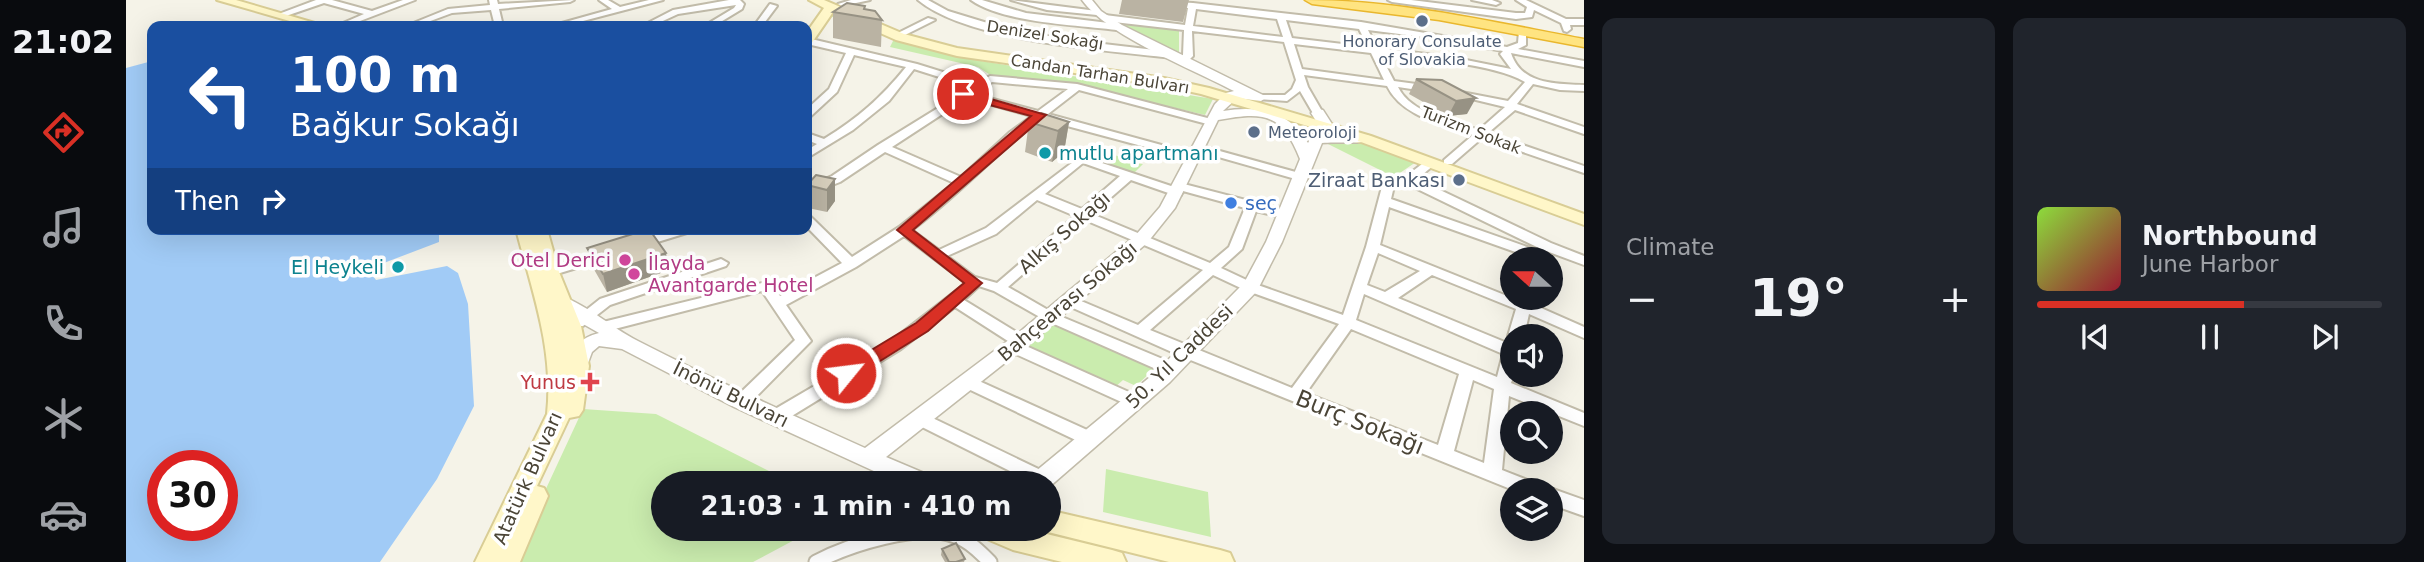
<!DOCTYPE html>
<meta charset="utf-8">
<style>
:root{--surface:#171b24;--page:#20242c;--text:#f1f3f6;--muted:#9ea1a6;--line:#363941;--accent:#d93025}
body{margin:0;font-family:"DejaVu Sans",sans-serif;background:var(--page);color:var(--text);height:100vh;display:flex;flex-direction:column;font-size:26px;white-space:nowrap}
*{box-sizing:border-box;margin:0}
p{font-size:23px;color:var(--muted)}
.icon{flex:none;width:38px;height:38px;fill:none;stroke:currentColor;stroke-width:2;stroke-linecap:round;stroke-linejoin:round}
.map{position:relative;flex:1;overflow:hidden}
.drawer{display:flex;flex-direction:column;gap:18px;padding:18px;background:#0d0f14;width:840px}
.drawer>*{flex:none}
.hud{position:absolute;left:21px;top:21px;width:665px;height:214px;border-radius:14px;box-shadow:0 7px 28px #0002;background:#1a4fa0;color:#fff;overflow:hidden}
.needle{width:46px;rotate:291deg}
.fabs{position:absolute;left:1374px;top:247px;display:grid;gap:14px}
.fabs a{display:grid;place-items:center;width:63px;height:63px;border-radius:50%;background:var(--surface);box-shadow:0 7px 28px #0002;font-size:35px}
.speed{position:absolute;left:21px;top:450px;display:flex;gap:14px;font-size:35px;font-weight:700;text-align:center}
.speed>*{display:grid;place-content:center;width:91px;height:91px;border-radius:50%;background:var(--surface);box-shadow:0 7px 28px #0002;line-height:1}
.speed .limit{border:10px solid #d22;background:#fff;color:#111}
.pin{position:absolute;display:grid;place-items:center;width:60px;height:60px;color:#fff;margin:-30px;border:4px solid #fff;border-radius:50%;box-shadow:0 2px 7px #0007}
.me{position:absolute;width:77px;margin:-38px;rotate:61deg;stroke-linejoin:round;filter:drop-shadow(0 0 5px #0008)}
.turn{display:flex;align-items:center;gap:24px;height:147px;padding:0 28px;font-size:32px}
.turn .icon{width:91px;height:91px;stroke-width:2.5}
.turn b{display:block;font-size:49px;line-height:60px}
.then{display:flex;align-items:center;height:66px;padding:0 28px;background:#0003;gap:14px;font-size:26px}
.big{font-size:52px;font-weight:700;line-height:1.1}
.drawer .card{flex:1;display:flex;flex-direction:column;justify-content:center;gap:10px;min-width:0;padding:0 24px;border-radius:14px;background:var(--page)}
.song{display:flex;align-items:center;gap:21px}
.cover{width:84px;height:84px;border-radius:10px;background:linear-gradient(135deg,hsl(90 70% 55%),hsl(350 70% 35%))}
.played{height:7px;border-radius:4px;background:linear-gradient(90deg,var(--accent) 60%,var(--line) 60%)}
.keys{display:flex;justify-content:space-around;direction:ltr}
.heat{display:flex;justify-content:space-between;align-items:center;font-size:38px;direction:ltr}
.drawer .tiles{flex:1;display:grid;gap:18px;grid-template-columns:repeat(2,1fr)}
.trip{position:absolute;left:525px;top:471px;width:410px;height:70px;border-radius:35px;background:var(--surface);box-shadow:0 7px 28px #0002;font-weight:700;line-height:70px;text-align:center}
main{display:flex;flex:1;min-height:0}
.tab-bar{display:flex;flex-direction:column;width:126px;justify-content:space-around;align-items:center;background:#090b0e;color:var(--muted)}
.tab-bar .icon{width:49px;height:49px}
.tab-bar .active{color:var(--accent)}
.tab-bar b{font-size:32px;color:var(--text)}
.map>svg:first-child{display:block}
.green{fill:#caecae}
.water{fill:#a1cbf6;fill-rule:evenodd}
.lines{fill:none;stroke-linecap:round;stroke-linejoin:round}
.pedestrian-casing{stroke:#c2bcaa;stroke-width:17}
.minor-casing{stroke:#c2bcaa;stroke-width:4}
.tertiary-casing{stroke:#c2bcaa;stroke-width:3}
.secondary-casing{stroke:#d9cd95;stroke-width:4}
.trunk-casing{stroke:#e9b72e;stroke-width:3}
.pedestrian{stroke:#fff;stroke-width:13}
.minor{fill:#fff;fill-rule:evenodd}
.tertiary{fill:#fff;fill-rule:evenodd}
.secondary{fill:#fff7c9;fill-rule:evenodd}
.trunk{fill:#ffe481;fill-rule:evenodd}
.wall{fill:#bab3a3}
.shaded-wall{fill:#979284}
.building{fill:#d8d0bd;stroke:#979284;stroke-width:2}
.route{fill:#d93025;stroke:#8d1f18;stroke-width:2}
.service-dot{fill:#5c6f8a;stroke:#fff;stroke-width:2.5}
.culture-dot{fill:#0f9aa8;stroke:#fff;stroke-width:2.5}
.shop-dot{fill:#3f7fe0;stroke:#fff;stroke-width:2.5}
.hotel-dot{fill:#d1479c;stroke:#fff;stroke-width:2.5}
.health-dot{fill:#e0444e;stroke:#fff;stroke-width:2.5}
.labels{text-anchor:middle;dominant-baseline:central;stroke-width:7;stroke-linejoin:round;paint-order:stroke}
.far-street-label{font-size:16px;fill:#4a4436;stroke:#fff}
.far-service-label{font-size:16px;fill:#4e5e75;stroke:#fff}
.culture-label{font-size:19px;fill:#0d838f;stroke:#fff;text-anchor:start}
.service-label{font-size:19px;fill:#4e5e75;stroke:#fff;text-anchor:end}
.shop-label{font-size:19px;fill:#366cbe;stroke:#fff;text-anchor:start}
.street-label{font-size:19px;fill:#4a4436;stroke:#fff}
.hotel-label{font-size:19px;fill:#b23c85;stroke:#fff;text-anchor:end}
.health-label{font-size:19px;fill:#be3a42;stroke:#fff;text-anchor:end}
.near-street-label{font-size:23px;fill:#4a4436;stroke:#fff}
</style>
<main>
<nav class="tab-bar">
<b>21:02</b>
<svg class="icon active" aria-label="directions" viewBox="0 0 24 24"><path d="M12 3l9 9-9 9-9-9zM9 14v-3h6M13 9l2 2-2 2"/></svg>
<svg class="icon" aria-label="music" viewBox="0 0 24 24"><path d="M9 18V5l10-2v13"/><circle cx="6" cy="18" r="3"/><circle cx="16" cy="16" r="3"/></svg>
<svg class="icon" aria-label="phone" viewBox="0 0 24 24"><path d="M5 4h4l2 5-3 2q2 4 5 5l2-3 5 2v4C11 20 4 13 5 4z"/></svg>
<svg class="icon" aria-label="climate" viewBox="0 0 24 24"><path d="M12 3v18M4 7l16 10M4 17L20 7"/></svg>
<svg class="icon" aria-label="car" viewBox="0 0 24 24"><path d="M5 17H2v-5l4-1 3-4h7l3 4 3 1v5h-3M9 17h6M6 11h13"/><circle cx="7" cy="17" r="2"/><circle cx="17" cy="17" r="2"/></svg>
</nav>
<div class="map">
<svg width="1458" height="562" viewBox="0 0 1458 562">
<rect width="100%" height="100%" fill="#f5f3e8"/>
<!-- green -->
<path class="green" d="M710 13 809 51 843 59 1087 99 1079 115 942 83 866 76 852 67 764 47 768 39 701 15Z
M995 25H1022L1053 31V55Z
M1223 138 1290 162 1268 177 1202 144Z
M967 148 1016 164H1017L1008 173 1004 172 971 161 964 153Z
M925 320 1029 368 1010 386 997 380 988 388 895 347Z
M457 409 530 414 667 483H537V528L689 529 627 562H386Z
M980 469 1082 492 1085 537 977 512Z"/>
<!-- water -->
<path class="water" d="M26 61V229H313V242L242 269 250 280 321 266 332 273 342 304 348 406 311 479 254 562H0V68ZM37 466H96V525H37Z"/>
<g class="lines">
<!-- pedestrian casing -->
<g class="pedestrian-casing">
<path id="pedestrian" d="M690 562C723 545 793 522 829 536 843 541 854 552 864 562"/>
</g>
<!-- minor casing -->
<g class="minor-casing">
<path id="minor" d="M190 0H206L246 11 277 0H289L221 26H210L238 14 198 3 157 17 150 15Z
M363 0H371L372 4 448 0 444 2 373 9 377 26H369L365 10 326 13 291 26H280L322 9 364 5Z
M473 0H482L494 7 523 0H537L438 26H425L486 9Z
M603 0H614L618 4 616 9 588 26H578L608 8 610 5 552 14 526 26H516L547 10Z
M725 0H744L716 6 712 4Z
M792 0H802L822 11 881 29 952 41 1046 52 1051 55 1046 58C980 50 843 42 792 0Z
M845 0H856L900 13 991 24 995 27 991 30C950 25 878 23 845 0Z
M885 0 971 11 975 13 971 15 921 10Z
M1017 0 1067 3 1235 22 1381 47 1392 43 1393 31 1400 29V45L1392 49 1458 61V67L1385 53C1395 84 1428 84 1458 85V91L1434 90 1407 84 1391 104 1458 127V134L1389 110 1362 133 1458 166V173L1356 138 1326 164H1318V160L1347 135C1317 124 1276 117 1261 86L1178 75 1182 87 1197 113 1192 116 1188 115 1174 91 1161 101 1131 99V95H1159L1166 89 1170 80 1158 42 1066 31 1067 56 1061 62H1055L1053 60 1057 55 1058 30 979 21 975 18 979 15 1059 25 1062 8ZM1070 9 1151 19 1157 37 1067 26ZM1160 20 1233 29 1242 47 1166 38ZM1242 30 1305 38 1377 51 1374 54 1385 69 1325 57 1251 48ZM1168 44 1245 53 1258 80 1176 69ZM1254 54C1293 59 1367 63 1399 82L1382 101 1325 90V94L1379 107 1353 130C1327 121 1285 114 1272 87L1305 92 1310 89 1305 86 1268 81Z
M1262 0H1285L1390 13H1399L1401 7 1390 0H1400L1440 19H1458V25H1444L1445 29 1441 32 1438 31 1435 23 1408 10 1406 17 1390 19 1266 2Z
M1346 0H1366L1374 3 1370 5Z
M644 4 651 6 636 26H628Z
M802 18 809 20 779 35 772 33Z
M681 38 791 64 852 83 864 76 951 84 1089 120 1090 122 1085 125 953 90 922 114 1072 155 1074 157 1068 160 915 119C870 153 832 196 786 230L813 250 860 228 955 156 1048 187 1054 183 1162 211 1164 214 1162 217 1158 218 1130 211 1116 249 1095 268 1129 284 1217 315 1240 247 1257 183 1259 180 1279 177 1300 161H1308V165L1291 179 1425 243 1458 256V265L1415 249 1281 184 1268 186 1265 199 1421 254 1423 257 1421 259H1409L1263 207 1254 245 1386 298H1406V304L1458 327V338L1403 314 1398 336H1386L1385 340 1382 336 1390 309 1306 275 1272 298 1386 345 1388 374 1385 383 1458 413V426L1383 396 1376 470 1414 485 1416 490H1387L1057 357 938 304 936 301 938 298H948L1012 325 1077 270 959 220 882 287 929 314 1051 365 1053 369 1051 373H1039L919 320 868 291 853 286 838 300 900 338 903 342 900 346 1014 397 1016 401 1014 405 1008 407 1002 405 883 351 880 347 885 343 829 307 775 349 656 422 650 423 644 422 642 417 644 412 765 341 840 283 778 236 730 267 660 305 685 341 621 406 615 408 609 406 607 402 609 398 669 340 636 291 477 332 470 327 477 322 640 282 645 283 654 296 716 263 681 227V216L685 217 726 257 773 227 828 183 759 152 714 182 681 195V187L706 176 752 145 833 95V92L845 87 788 69 763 101 727 130 681 158V150L691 144 681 140V133L698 139C732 118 755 98 780 67L728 55 711 92 685 116 681 117V109L703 89 720 53 681 44ZM866 82 942 89 912 111 848 94ZM841 98 906 116 884 132 835 177 766 147ZM957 163 994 176 956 209 919 194ZM1005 180 1051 196 1055 195 1057 191 1119 208 1103 247 1084 263 966 214ZM911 200 949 216 871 283 849 277 821 256 870 234ZM1252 253 1294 271 1259 292 1241 285ZM1087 275 1119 290 1213 324 1166 388 1024 330ZM1238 294 1377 354 1371 377 1230 320ZM1225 329 1333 374 1312 445 1180 393ZM1347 380 1368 389 1358 463 1328 451Z
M1072 145 1177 174 1179 176 1173 180 1068 150 1066 148Z
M545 229H565L564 232 512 248 505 244 507 241Z
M482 250 487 251 489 254 487 257 424 276 417 272 419 269Z
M595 259 602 263 600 266 484 305 457 326H447L445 322 474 299Z
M842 376 970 434 973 439 970 444 964 446 958 444 836 386 834 382 836 378Z
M794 412 923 474 926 479 923 484 908 483 788 423 786 418 788 413Z
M1424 488 1458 500V516L1424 504V490H1419Z"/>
</g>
<!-- tertiary casing -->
<g class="tertiary-casing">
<path id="tertiary" d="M956 0H966L975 11 996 25 1141 97 1135 101 1111 98 1097 111C1132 105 1163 111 1182 143L1192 124 1185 113 1192 109 1197 110 1206 124 1201 134 1218 132 1244 136 1246 139C1238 145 1209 141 1196 143L1156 242 1131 291 1044 382 922 488V483H901L904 476 1030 372 1118 283 1140 242 1174 159C1156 114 1139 111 1092 120L1049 208 1021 243 909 339 760 457 805 476 808 483H774L608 407 496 349 473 346 466 352 459 371H445L442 366C447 347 454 338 473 333L422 304 419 300 428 294C459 302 484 327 512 341 586 379 663 414 739 448L896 330 1009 236 1034 207 1089 104 1100 93 1108 91C1066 69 982 36 956 0Z"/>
</g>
<!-- secondary casing -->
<g class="secondary-casing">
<path id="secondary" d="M91 0H110L199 26H181Z
M683 0H698L778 34 831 48 1038 78 1083 88 1245 136 1458 214V225L1235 142 1075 94 1038 86 831 56 770 40 707 12 685 44 681 45V32L698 8Z
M390 229H421L433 272 455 326 463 366 457 410 453 416 443 418 411 486 418 488 422 496 394 562H349L421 414C428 349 406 291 390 229Z
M922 510 1094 550 1104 553 1108 562H1043L922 532 912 528H922Z
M850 528H896L986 550 996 553 1000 562H936L887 550 854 536Z"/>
</g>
<!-- trunk casing -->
<g class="trunk-casing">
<path id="trunk" d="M1179 0C1273 0 1366 22 1458 39V47L1313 20 1186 4Z"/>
</g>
<!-- pedestrian -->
<use href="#pedestrian" class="pedestrian"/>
<!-- minor -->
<use href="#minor" class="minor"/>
<!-- tertiary -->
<use href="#tertiary" class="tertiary"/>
<!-- secondary -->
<use href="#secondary" class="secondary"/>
<!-- trunk -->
<use href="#trunk" class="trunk"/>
</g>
<!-- wall -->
<path class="wall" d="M996 0H1063L1057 22 993 14Z
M739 6V9L756 20 755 47 707 38V12Z
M1290 79 1316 80 1341 114 1322 116 1283 94Z
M903 122H943L938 152 926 162 899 152Z
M690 175 709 201 701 212 682 208 681 185Z
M461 248 543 270 481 292 466 266Z
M816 549 839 559 838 562H819L815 555Z"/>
<!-- shaded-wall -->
<path class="shaded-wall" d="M1350 98 1341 114 1322 116 1330 101Z
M943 122 938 152 926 162 932 131Z
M709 179V201L701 212V190Z
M540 253 543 270 481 292 477 274Z"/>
<!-- building -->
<path class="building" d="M721 3 739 6 738 9 749 11 756 20 707 12Z
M1290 79 1316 80 1350 98 1330 101Z
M915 113 943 122 932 131 903 122Z
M690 175 709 179 701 190 681 185Z
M523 229 540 253 477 274 461 248Z
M830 543 839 559 830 562H823L816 549Z"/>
<!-- route -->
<path class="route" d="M837 91 920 115 787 230 856 283 802 331 727 378H714L711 373 714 369 790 323 838 283 771 230 905 116 833 97V92Z"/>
<!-- markers -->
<g class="service-dot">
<circle cx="1296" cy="21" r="7"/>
<circle cx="1128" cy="132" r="7"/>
<circle cx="1333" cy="180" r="7"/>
</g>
<g class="culture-dot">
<circle cx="919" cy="153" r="7"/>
<circle cx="272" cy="267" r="7"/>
</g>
<circle class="shop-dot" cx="1105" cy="203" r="7"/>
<g class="hotel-dot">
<circle cx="499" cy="260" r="7"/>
<circle cx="508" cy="274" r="7"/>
</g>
<path class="health-dot" d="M460.5 371.5h7v7h7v7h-7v7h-7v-7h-7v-7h7z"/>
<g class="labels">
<!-- far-street labels -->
<g class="far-street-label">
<text transform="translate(919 35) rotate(9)">Denizel Sokağı</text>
<text transform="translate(974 74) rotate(9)">Candan Tarhan Bulvarı</text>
<text transform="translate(1345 130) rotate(21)">Turizm Sokak</text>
</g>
<!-- far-service labels -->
<g class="far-service-label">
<text x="1296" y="41">Honorary Consulate<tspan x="1296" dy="18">of Slovakia</tspan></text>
<text x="1142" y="132" text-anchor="start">Meteoroloji</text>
</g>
<!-- culture labels -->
<g class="culture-label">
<text x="933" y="153">mutlu apartmanı</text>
<text x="258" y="267" text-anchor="end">El Heykeli</text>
</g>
<!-- service labels -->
<g class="service-label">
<text x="1319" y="180">Ziraat Bankası</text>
</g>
<!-- shop labels -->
<g class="shop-label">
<text x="1119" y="203">seç</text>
</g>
<!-- street labels -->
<g class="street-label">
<text transform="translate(938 232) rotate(-41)">Alkış Sokağı</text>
<text transform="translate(941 301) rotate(-40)">Bahçearası Sokağı</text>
<text transform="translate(1053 356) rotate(-44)">50. Yıl Caddesi</text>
<text transform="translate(605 394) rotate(26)">İnönü Bulvarı</text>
<text transform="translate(401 478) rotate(-66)">Atatürk Bulvarı</text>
</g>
<!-- hotel labels -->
<g class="hotel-label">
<text x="485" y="260">Otel Derici</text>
<text x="522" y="263" text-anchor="start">İlayda<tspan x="522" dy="22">Avantgarde Hotel</tspan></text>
</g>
<!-- health labels -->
<g class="health-label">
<text x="450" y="382">Yunus</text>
</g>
<!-- near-street labels -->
<g class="near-street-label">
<text transform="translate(1234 422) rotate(22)">Burç Sokağı</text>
</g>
</g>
</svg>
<div class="fabs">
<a><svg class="needle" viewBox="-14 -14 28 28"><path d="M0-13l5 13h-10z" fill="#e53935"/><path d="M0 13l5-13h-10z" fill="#9ea1a6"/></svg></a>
<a><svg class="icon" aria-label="sound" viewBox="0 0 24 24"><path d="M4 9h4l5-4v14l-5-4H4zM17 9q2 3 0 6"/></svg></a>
<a><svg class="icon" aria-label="search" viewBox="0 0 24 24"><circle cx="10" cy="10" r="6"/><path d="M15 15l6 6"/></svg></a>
<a><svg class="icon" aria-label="layers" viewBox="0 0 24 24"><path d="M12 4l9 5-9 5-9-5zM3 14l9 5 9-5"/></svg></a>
</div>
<div class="speed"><div class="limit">30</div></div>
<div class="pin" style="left:837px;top:94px;background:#d93025"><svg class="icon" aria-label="arrive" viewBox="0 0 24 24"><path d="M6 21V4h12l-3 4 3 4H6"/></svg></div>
<svg class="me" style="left:720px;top:373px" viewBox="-20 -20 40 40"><circle r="17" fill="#d93025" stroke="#fff" stroke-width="3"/><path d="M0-11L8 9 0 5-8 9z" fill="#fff"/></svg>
<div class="trip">21:03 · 1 min · 410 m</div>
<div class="hud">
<div class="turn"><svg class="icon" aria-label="left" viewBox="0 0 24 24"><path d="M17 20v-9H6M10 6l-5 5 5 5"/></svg><div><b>100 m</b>Bağkur Sokağı</div></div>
<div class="then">Then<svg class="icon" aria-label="right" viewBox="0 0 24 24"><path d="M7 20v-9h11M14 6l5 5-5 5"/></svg></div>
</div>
</div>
<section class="drawer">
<div class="tiles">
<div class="card"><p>Climate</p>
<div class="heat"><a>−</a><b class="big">19°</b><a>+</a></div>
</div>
<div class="card">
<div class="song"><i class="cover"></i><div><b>Northbound</b><p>June Harbor</p></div></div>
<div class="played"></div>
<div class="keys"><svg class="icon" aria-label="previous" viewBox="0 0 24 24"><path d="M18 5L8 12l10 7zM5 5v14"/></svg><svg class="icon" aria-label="pause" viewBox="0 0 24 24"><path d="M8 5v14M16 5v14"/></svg><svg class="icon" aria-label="next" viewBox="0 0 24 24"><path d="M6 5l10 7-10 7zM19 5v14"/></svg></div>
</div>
</div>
</section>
</main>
